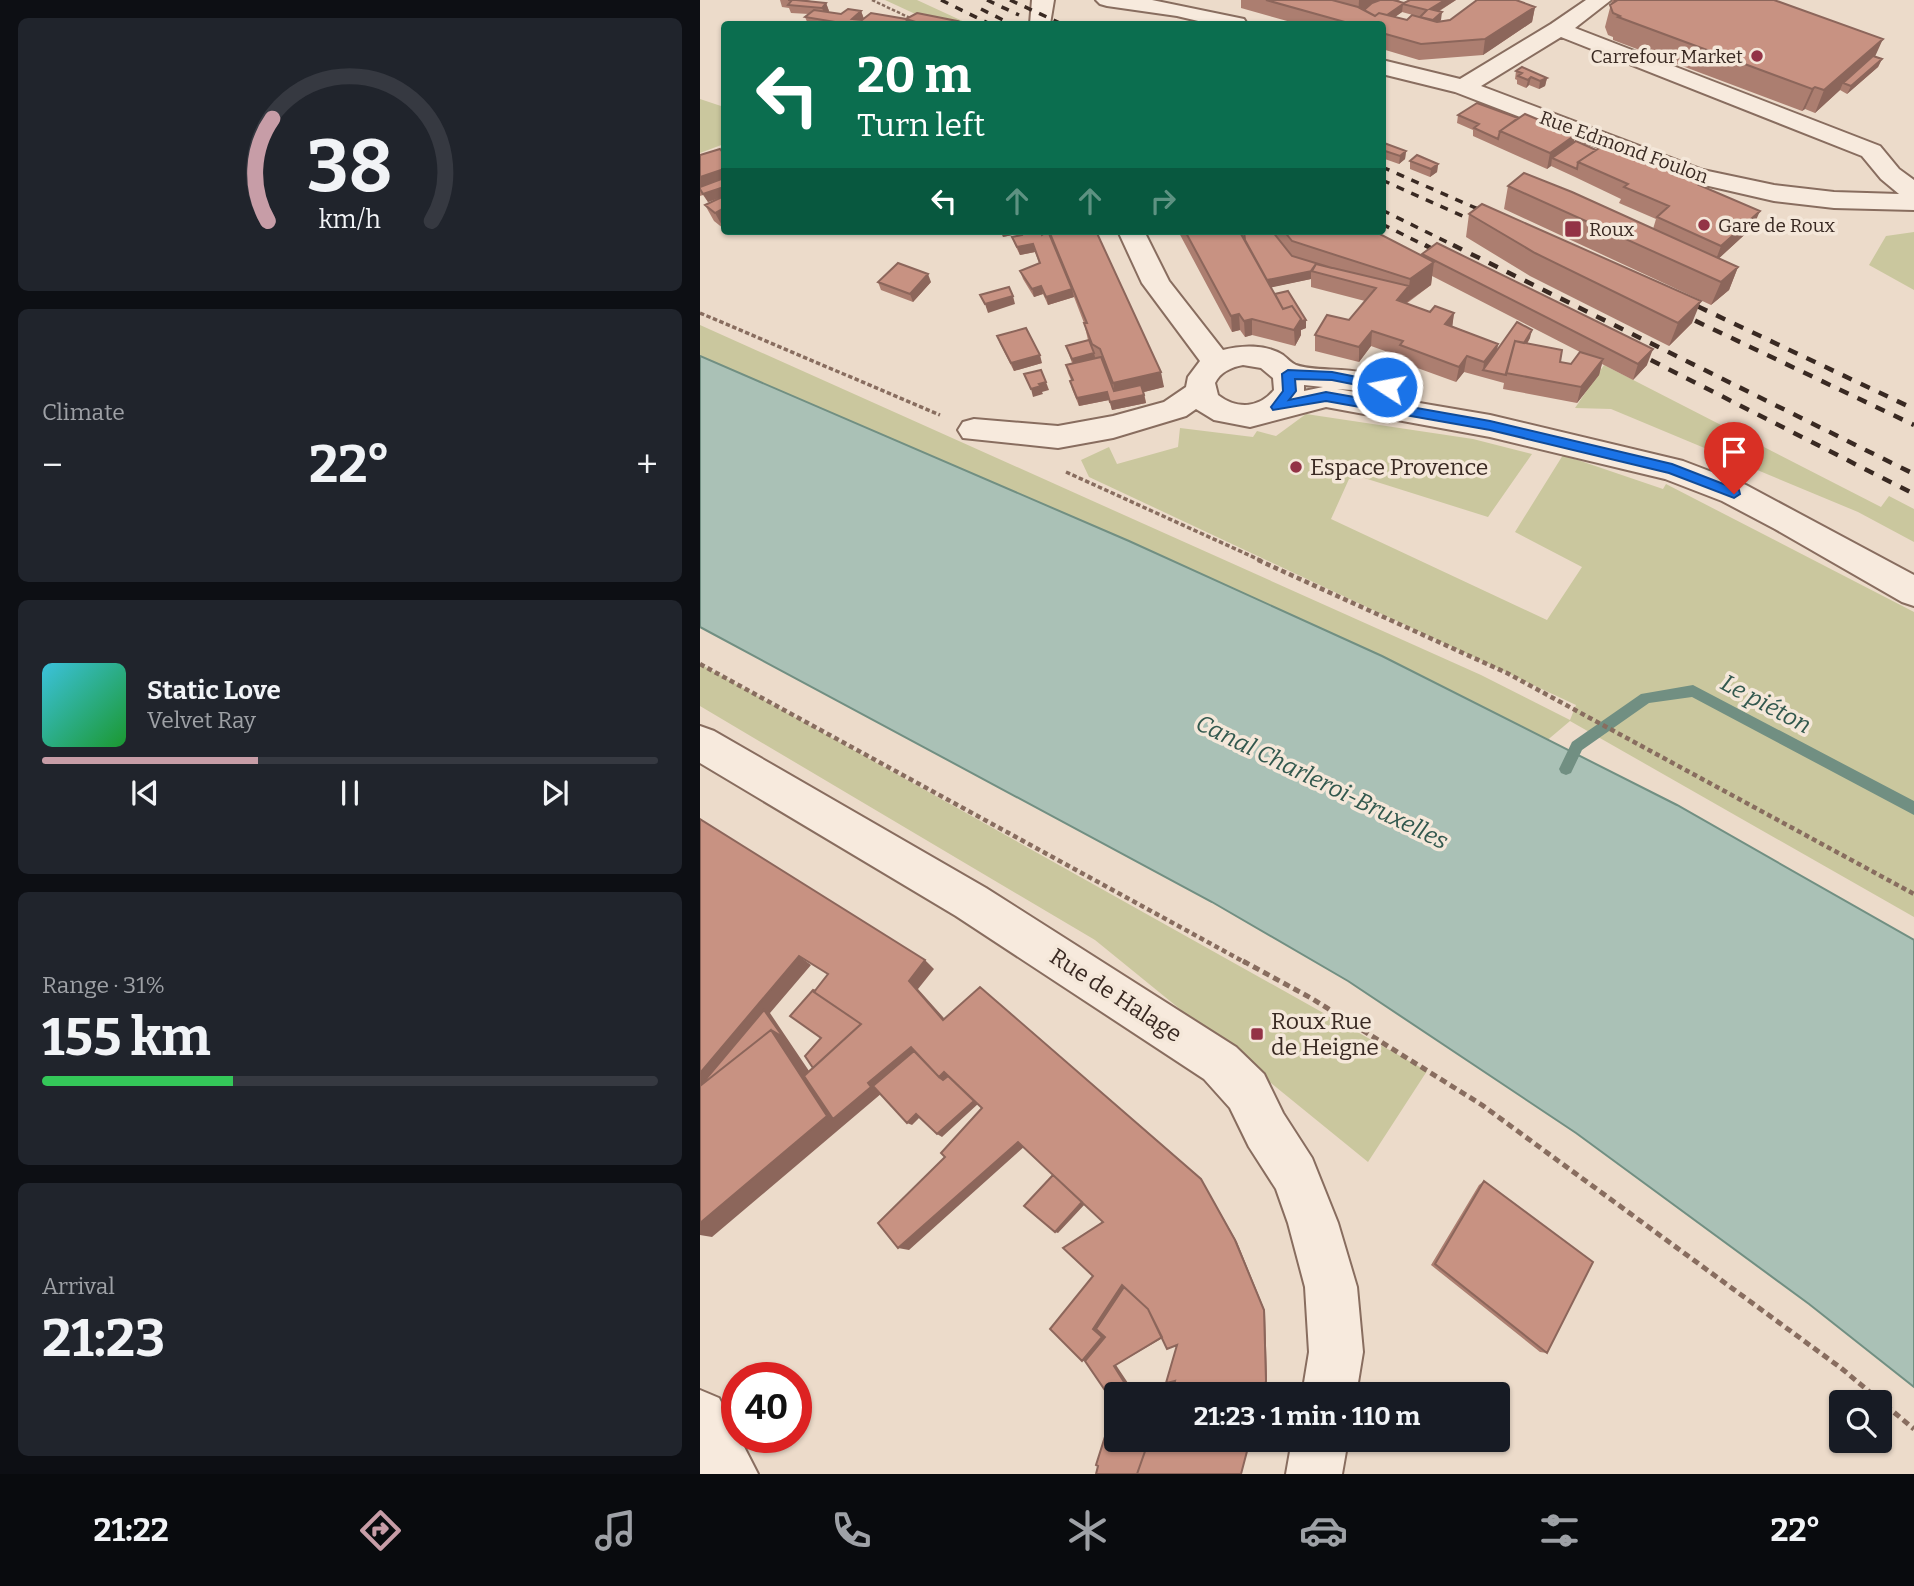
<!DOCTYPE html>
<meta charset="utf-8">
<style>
:root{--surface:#171b24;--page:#20242c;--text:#f1f3f6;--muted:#9ea1a6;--line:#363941;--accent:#c79da7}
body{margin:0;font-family:Bitter,serif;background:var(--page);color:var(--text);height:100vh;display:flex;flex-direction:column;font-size:26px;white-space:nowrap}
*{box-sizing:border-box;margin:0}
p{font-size:23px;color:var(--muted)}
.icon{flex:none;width:38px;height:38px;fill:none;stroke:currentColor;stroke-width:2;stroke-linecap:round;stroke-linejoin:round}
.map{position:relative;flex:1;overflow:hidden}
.drawer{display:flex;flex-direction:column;gap:18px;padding:18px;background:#0d0f14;width:700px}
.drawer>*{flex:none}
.top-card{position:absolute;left:21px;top:21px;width:665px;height:214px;border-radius:7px;box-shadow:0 2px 5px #0004;background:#0b6e4f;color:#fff;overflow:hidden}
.tools{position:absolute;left:1129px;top:1390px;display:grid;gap:14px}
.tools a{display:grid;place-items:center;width:63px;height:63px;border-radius:7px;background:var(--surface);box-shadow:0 2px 5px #0004;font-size:35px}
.speed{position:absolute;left:21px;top:1362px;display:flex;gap:14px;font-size:35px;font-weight:700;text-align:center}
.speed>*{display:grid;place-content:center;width:91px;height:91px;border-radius:50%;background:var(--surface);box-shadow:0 2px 5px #0004;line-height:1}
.speed .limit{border:10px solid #d22;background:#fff;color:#111}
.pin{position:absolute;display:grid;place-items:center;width:60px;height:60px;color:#fff;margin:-72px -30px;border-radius:50% 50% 50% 0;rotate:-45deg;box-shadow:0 0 7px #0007}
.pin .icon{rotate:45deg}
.me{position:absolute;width:77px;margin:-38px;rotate:281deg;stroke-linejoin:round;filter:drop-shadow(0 0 5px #0008)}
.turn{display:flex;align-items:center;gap:24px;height:147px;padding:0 21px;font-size:32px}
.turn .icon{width:91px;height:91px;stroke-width:2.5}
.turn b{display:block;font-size:49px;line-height:60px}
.lanes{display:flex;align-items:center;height:66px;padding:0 21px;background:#0003;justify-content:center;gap:35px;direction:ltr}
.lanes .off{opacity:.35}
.big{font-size:52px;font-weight:700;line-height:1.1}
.drawer .card{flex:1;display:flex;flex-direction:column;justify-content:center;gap:10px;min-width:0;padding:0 24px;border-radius:10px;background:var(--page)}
.drawer .dial{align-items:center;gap:0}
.dial svg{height:182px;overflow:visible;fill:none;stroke:var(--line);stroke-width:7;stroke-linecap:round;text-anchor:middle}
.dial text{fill:var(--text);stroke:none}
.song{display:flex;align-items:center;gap:21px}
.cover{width:84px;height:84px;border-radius:10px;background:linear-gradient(135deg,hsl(190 70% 55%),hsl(130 70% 35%))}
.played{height:7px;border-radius:4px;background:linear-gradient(90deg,var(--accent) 35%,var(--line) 35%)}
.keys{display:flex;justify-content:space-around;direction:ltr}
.heat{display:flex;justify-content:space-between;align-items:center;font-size:38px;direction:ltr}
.charge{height:10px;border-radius:5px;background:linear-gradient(90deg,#34c759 31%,var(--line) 0)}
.trip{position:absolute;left:404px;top:1382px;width:406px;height:70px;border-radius:7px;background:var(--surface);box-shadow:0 2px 5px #0004;font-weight:700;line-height:70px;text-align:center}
.dock{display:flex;height:112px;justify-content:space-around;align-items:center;background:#090b0e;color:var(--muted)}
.dock .icon{width:49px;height:49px}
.dock .selected{color:var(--accent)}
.dock b{font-size:32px;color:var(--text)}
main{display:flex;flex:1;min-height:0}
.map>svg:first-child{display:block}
.green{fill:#cac79e}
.water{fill:#aac1b6;stroke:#718f82;stroke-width:2}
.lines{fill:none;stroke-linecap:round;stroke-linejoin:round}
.stream{fill:#718f82;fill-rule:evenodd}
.minor-casing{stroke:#886d5f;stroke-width:4}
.path-far3{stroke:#886d5f;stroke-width:2.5;stroke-dasharray:3.5 2;stroke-linecap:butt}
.path-far2{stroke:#886d5f;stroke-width:3.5;stroke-dasharray:4.5 2.5;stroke-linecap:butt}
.path-far1{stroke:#886d5f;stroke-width:4.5;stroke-dasharray:5 3.5;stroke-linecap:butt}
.path{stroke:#886d5f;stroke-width:5;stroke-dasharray:7 4.5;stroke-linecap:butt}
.minor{fill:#f7eadd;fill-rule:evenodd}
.rail-far1{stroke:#392922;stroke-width:3.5;stroke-dasharray:8 8;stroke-linecap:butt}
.rail{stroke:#392922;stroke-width:4.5;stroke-dasharray:10 10;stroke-linecap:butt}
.wall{fill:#ac7e70;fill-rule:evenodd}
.shaded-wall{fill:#8c665b}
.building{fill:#c89282;stroke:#8c665b;stroke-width:2}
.route{fill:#1a73e8;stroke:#114b97;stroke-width:2}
.poi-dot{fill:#933346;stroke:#f4e7d9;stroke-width:2.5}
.labels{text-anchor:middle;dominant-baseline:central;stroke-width:7;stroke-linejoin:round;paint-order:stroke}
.far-poi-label{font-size:19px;fill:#392922;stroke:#f4e7d9;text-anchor:start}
.far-street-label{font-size:19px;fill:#392922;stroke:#f4e7d9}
.poi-label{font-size:23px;fill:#392922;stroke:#f4e7d9;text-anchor:start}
.street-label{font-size:23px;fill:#392922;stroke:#f4e7d9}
.water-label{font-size:24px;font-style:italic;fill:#32584e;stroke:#f4e7d9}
</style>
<main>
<section class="drawer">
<div class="card dial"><svg viewBox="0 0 100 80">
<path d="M14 69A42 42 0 1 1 86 69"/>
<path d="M14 69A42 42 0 0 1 16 24" stroke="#c79da7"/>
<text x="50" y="56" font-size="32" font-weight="700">38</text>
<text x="50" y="72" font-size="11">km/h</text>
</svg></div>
<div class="card"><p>Climate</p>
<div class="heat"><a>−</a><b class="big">22°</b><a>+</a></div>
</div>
<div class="card">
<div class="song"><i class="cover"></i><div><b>Static Love</b><p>Velvet Ray</p></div></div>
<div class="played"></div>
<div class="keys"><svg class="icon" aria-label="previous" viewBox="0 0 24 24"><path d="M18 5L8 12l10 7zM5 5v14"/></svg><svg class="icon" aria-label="pause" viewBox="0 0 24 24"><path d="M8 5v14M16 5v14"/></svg><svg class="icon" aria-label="next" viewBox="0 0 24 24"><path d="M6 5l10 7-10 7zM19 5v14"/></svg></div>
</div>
<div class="card"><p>Range · 31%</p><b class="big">155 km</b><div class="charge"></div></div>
<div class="card"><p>Arrival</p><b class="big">21:23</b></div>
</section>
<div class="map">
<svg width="1214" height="1474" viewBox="0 0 1214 1474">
<rect width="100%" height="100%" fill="#ecdbca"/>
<!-- green -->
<path class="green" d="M185 0H217L269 24H237Z
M0 99 24 107V144L0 153Z
M1214 232V290L1169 265 1186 236Z
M0 325 781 675 870 720 876 705 389 477 381 460 409 447 417 464 478 447 480 428 553 437 557 431 576 436 606 414 773 439 832 454 788 517 661 477 649 479 631 519 847 620 882 567 815 532 863 455 963 489 966 484 1214 612V917L870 721 844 743 429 541 0 356Z
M904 365 1181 507 1189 496 1214 509V542L1158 512 911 409 875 408Z
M0 664 727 1071 668 1162 395 940 0 706Z"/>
<!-- water -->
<path class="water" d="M0 356 429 541 682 656 977 805 1214 940V1387L1109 1304 876 1133 648 981 512 902 0 627Z"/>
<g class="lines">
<!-- stream -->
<path class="stream" d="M993 685 1214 801V815L992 697 949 703 882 750 871 773 866 775 861 773 859 769 872 742 941 694Z"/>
<!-- minor casing -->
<g class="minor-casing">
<path id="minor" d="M332 0H354L350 24H330Z
M396 0H452L544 19 547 24H511L477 16 407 6 400 4Z
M886 0H911L875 28 1180 146 1199 169 1214 180V210L1134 208 1074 201 987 181 755 92 682 74V60L760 79 851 24ZM861 37 1162 156 1181 179 1199 194 1134 192 1074 185 1003 170 781 86Z
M418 231H444L469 281 523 350C541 345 566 344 583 355 587 358 591 363 596 365 615 372 642 367 663 373L667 380 663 387 652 390 637 389 790 415 983 461 1046 485 1214 575V606L1202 602 1075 529 1022 501 965 479 790 437 626 407 550 427 514 420 496 409 486 416 413 438 358 448 263 438 258 430 263 422 274 419 358 426 413 416 464 402 486 387 488 377 500 361 442 283ZM543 365 561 368 573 378 574 390C559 409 536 409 518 395L515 383C520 372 532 367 543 365ZM604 385 623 387 604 391Z
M0 726 14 731 286 888 536 1047 564 1074 583 1113 612 1158 638 1223 657 1287 663 1352 656 1395H602L609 1352 605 1287 588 1223 576 1189 549 1147 530 1108 504 1079 256 916 0 763Z
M0 1390 19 1398 58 1474H0Z
M592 1440H648L642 1474H586Z"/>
</g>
<!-- path-far3 -->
<path class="path-far3" d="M172 0 223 24"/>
<!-- path-far2 -->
<path class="path-far2" d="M0 313 240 415
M366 472 562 561"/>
<!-- path-far1 -->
<path class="path-far1" d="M558 560 807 673 1214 894
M0 664 546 963"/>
<!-- path -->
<path class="path" d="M543 961 611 998 782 1105 1141 1368 1214 1429"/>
<!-- minor -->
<use href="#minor" class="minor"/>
<!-- rail-far1 -->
<path class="rail-far1" d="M241 0 290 24
M287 0 319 15
M310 0 362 24
M281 9 311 24
M682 167 794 216
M682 180 785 226
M682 210 757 247
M682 224 728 247"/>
<!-- rail -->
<path class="rail" d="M725 245 746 256
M753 245 1214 474
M980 298 1214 409
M977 312 1214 425
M933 351 1214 494"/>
</g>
<!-- wall -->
<path class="wall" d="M80 0H111L107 1 126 3 129 11 128 12 141 14 161 11 164 19H206L257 24H108L105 17 109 14 91 13 89 8 82 7Z
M541 0H700L697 1 704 3 756 0 738 12 741 20 740 21 835 7 832 22 783 55 719 60 682 49V24H598L541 8ZM702 12 720 17 707 20 695 17Z
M912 0H1074L1175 56 1182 59 1178 67 1147 94 1140 90 1115 113 1105 109 1102 111 913 40V37L908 35 905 27Z
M816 71 847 78 845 86 839 89 829 85 826 88 817 84V80L815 79Z
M758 115 818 118 875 135 874 143 1005 181 1003 187 1053 227 1019 258 1038 267 1029 290 1011 305 804 209 808 186 953 229 956 219 919 203 921 199 875 177 851 166 847 169 773 136V130L757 123Z
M682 144 706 151 705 159 699 164 682 158Z
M24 154V229L14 221 5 205 23 197 8 202 3 195 0 196V155Z
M710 161 738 164 737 172 730 177 710 169Z
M769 214 992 323 969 346 830 276 766 237Z
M301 231H396L464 387 444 392 446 403 412 410 409 400 379 406 372 389 370 381 371 380 368 373 366 365 372 363 366 346 388 340 384 323 374 297 348 305 343 294 334 297 323 279 320 271 339 263 335 252 320 255 315 245 312 237 321 235V233L303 237Z
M478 231H572L575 235V231H674L722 256V254L947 365 933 380 902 364 899 375 877 403 803 389 804 383 764 372 756 382 698 361 699 356 671 346 659 362 615 351V335L649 320 665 301 611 287V279L571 287 575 294 606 328 601 330V335L595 346 552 335 545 337 540 330 532 332ZM732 276 880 352 871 364 860 362 827 344 830 338 797 351 798 344 752 326 754 313 730 312 706 304 731 285Z
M178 282H231L213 302 181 290Z
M297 336 342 363 314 371 300 344Z
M784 1181 847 1353 840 1352 731 1265 779 1185Z"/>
<!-- shaded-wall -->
<path class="shaded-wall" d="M659 0H700L658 17Z
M745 0H756L729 17 730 9Z
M126 3 129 11 125 16 122 8Z
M703 4 702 12 682 26 675 24Z
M835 7 832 22 783 55 785 39Z
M161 11 164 19 157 24 152 19Z
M742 12 741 20 726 34 727 26Z
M1183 39 1173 61 1143 83 1140 90 1115 113 1124 90Z
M1182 59 1178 67 1147 94 1151 86Z
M831 77 829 85 826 88 828 80Z
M847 78 845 86 839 89 840 81Z
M1115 87 1105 109 1102 111 1112 89Z
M875 135 872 151 852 158 851 166 847 169 850 153Z
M706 151 705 159 699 164 700 156Z
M738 164 737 172 730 177 731 169Z
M24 169V196L8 202 0 189V177Z
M24 208V229L15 213Z
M1060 211 1053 227 1015 262 1021 246Z
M301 231H320L321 233 303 237Z
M333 244 335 252 320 255 317 247Z
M734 262 731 285 707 302 710 279Z
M1038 267 1029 290 1011 305 1021 282Z
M611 271V279L564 289V281Z
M228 274 231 282 213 302 210 294Z
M341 286 343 294 334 297 332 289Z
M709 286 707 302 696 316 697 300Z
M372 289 374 297 348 305 346 297Z
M313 296 315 304 288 313 285 304Z
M1001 301 992 323 969 346 978 323Z
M754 313 752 329 745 324Z
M539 314 540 330 532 332 531 316Z
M552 319V335L545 337 544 321Z
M601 319 606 320V328L601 330V335L595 346 594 330Z
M832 330 830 338 818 358 820 350Z
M672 331 671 346 659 362V347Z
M798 344 795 360 783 370 784 362Z
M953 349 947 365 933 380 938 364Z
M394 353 396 361 374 367 372 359Z
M340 355 342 363 314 371 311 363Z
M767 356 764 372 756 382 759 367Z
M903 359 899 375 877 403 881 387Z
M461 372 464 387 416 399 413 383Z
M346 382 349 390 342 392 343 394 333 397 331 389 339 384Z
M407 392 409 400 379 406 377 398Z
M444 395 446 403 412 410 410 402Z
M99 956 111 965 70 1013 138 1114 168 1083 211 1047 244 1072 279 1103 242 1137 237 1134 275 1100 182 1093 12 1237 0 1235V1223L71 1030 68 1016 0 1097V1073Z
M225 960 234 969 218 989 252 1027 243 1020 209 981Z
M216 1114 221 1116 212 1125 207 1123Z
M318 1142 325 1146 209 1250 198 1248Z
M501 1179 537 1242 565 1311 567 1379 563 1395Z
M382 1201 386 1203 358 1233 355 1232Z
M422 1285 466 1336 416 1365 434 1392 431 1393 414 1366 408 1336 389 1360 382 1361 393 1329Z"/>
<!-- building -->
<path class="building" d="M88 0H96L126 3 122 8 88 5 92 0Z
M566 0H632L658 7 675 16 679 13 707 20 712 15 737 22 750 20 777 0H816L835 7 785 39 721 44 682 33V24H652Z
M680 0H693L704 3 710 0H745L730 9 742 12 733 20 720 17 727 10 703 4 687 15 679 13 675 16 664 10 672 3Z
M914 0H1074L1183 39 1124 90 1115 87 1112 89 918 17 920 16 913 13 910 5 916 1Z
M148 9 161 11 152 19 162 20 171 13 206 19 208 24H147L105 17 114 10 141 14Z
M217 13 257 21 251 24H222L206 19Z
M1173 56 1182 59 1151 86 1143 83Z
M822 67 847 78 840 81 831 77 828 80 818 76 822 73 816 71Z
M777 103 818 118 800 131 798 139 774 128 779 124 758 115Z
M825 114 875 135 850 153 800 131Z
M876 141 896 150 878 162 877 169 852 158Z
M684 143 706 151 700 156 682 150V144Z
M904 145 952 165 957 161 1005 181 999 185 1060 211 1021 246 957 217 969 206 924 187 928 184 878 162Z
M20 149 24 154V169L0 177V155Z
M717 155 738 164 731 169 710 161Z
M824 173 872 192 1038 267 1021 282 808 186Z
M24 178V187L3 194 0 189V187Z
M24 196V208L15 213 5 205Z
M782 204 1001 301 978 323 835 253 769 214Z
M321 231H341L342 235 348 231 372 289 346 297 341 286 332 289 320 271 340 263 333 244 317 247 312 237 322 235Z
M349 231H396L461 372 413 383 400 349 392 344 384 323H387Z
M485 231H543L544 233 541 234 583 309 592 306 601 319 594 330 552 319 544 321 539 314 531 316Z
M544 231H572L592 256 632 268 616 264 612 271 567 280 545 240Z
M584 231H674L734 262 710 279 592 241Z
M737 243 953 349 938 364 722 254Z
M198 263 228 274 210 294 178 282Z
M616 264 709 286 697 300 730 312 735 306 754 313 745 324 798 344 784 362 767 356 759 367 700 345 703 341 672 331 659 347 615 335 627 315 649 320 676 288 611 271Z
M309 287 313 296 285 304 280 295Z
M588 291 606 320 601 321V319L592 306 583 309 575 294Z
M817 322 832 330 824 343 815 341 806 375 783 370Z
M326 328 340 355 311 363 297 336Z
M389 340 394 353 372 359 366 346Z
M815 341 862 350 860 362 871 364 880 352 903 359 881 387 806 373Z
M401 357 414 391 441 385 444 395 410 402 407 392 377 398 370 381 373 380 366 365Z
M341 370 346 382 339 384 341 386 331 389 324 374Z
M0 819 225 960 209 981 243 1020 280 987 501 1179 535 1240 564 1310 566 1381 562 1395H472L475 1381 466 1383 477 1345 467 1349 448 1309 422 1285 393 1329 402 1337 382 1361 350 1329 393 1276 363 1248 403 1222 318 1142 198 1248 178 1223 245 1157 241 1153 282 1108 244 1072 239 1077 211 1047 168 1083 171 1087 133 1119 104 1076 161 1024 114 992 128 974 99 956 0 1073Z
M113 990 115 991 114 992 161 1024 113 1068 105 1056 121 1038 90 1016Z
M64 1010 83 1037 71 1030 0 1086Z
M71 1030 127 1116 0 1223V1086Z
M214 1051 239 1077 243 1080 248 1076 274 1101 237 1134 216 1114 207 1123 173 1086Z
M353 1175 382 1202 355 1232 324 1206Z
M784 1181 893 1262 847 1353 735 1264Z
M424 1287 448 1309 462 1337 414 1366 431 1393 475 1381 472 1395H416V1440H449L437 1474H396L398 1466 396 1465 415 1405 385 1361 405 1337 396 1329Z
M449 1440H550L541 1474H437Z"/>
<!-- route -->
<path class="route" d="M588 370 632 372 687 383 693 387 687 391 632 380 595 379 596 391 589 400 626 392 790 421 972 464 1039 490 1040 494 1034 498 969 473 790 430 626 401 573 410 571 407 583 391 582 374Z"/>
<!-- markers -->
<g class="poi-dot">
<circle cx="1057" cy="56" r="7"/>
<circle cx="1004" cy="225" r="7"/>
<rect x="864" y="220" width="18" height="18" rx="3.5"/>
<circle cx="596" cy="467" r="7"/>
<rect x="550" y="1027" width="14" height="14" rx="3.5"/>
</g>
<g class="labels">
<!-- far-poi labels -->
<g class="far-poi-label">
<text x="1043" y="56" text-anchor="end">Carrefour Market</text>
<text x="1018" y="225">Gare de Roux</text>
<text x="889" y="229">Roux</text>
</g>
<!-- far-street labels -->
<g class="far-street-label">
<text transform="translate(924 147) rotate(20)">Rue Edmond Foulon</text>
</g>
<!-- poi labels -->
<g class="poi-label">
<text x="610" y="467">Espace Provence</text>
<text x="571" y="1021">Roux Rue<tspan x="571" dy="26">de Heigne</tspan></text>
</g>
<!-- street labels -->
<g class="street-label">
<text transform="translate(416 995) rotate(33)">Rue de Halage</text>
</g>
<!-- water labels -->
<g class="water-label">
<text transform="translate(1066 704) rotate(28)">Le piéton</text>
<text transform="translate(622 782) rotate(26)">Canal Charleroi-Bruxelles</text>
</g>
</g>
</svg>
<div class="tools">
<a><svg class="icon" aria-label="search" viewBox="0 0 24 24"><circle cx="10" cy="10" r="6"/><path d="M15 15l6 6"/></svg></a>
</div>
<div class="speed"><div class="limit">40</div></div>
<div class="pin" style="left:1034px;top:494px;background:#d93025"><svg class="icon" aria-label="arrive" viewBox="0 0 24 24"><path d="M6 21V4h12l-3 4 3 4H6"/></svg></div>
<svg class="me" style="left:687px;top:387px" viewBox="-20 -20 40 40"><circle r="17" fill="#1a73e8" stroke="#fff" stroke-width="3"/><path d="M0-11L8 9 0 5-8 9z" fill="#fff"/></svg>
<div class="trip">21:23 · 1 min · 110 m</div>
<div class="top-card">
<div class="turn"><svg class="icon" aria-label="left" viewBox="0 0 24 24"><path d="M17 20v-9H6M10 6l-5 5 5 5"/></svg><div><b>20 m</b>Turn left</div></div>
<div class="lanes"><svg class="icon" aria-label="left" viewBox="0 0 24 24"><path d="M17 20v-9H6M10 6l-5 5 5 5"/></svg><svg class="icon off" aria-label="ahead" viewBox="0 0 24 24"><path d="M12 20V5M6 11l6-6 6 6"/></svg><svg class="icon off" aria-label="ahead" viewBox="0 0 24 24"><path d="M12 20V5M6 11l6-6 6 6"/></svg><svg class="icon off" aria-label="right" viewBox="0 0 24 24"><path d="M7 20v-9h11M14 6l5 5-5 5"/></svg></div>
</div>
</div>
</main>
<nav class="dock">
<b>21:22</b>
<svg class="icon selected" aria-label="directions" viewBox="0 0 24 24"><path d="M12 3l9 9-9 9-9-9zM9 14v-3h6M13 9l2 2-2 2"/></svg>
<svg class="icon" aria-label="music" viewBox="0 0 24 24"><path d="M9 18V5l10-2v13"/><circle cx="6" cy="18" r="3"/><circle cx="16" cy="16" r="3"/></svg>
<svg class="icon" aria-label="phone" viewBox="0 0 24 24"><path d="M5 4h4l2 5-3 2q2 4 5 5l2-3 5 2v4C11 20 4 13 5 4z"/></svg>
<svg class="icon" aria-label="climate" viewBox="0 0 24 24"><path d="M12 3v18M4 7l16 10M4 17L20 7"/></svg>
<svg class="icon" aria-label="car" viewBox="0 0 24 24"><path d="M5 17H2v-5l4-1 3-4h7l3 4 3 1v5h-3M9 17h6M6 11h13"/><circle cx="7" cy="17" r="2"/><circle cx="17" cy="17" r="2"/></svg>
<svg class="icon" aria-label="filters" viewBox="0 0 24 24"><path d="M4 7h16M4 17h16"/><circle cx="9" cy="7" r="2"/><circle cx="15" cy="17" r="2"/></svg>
<b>22°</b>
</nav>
